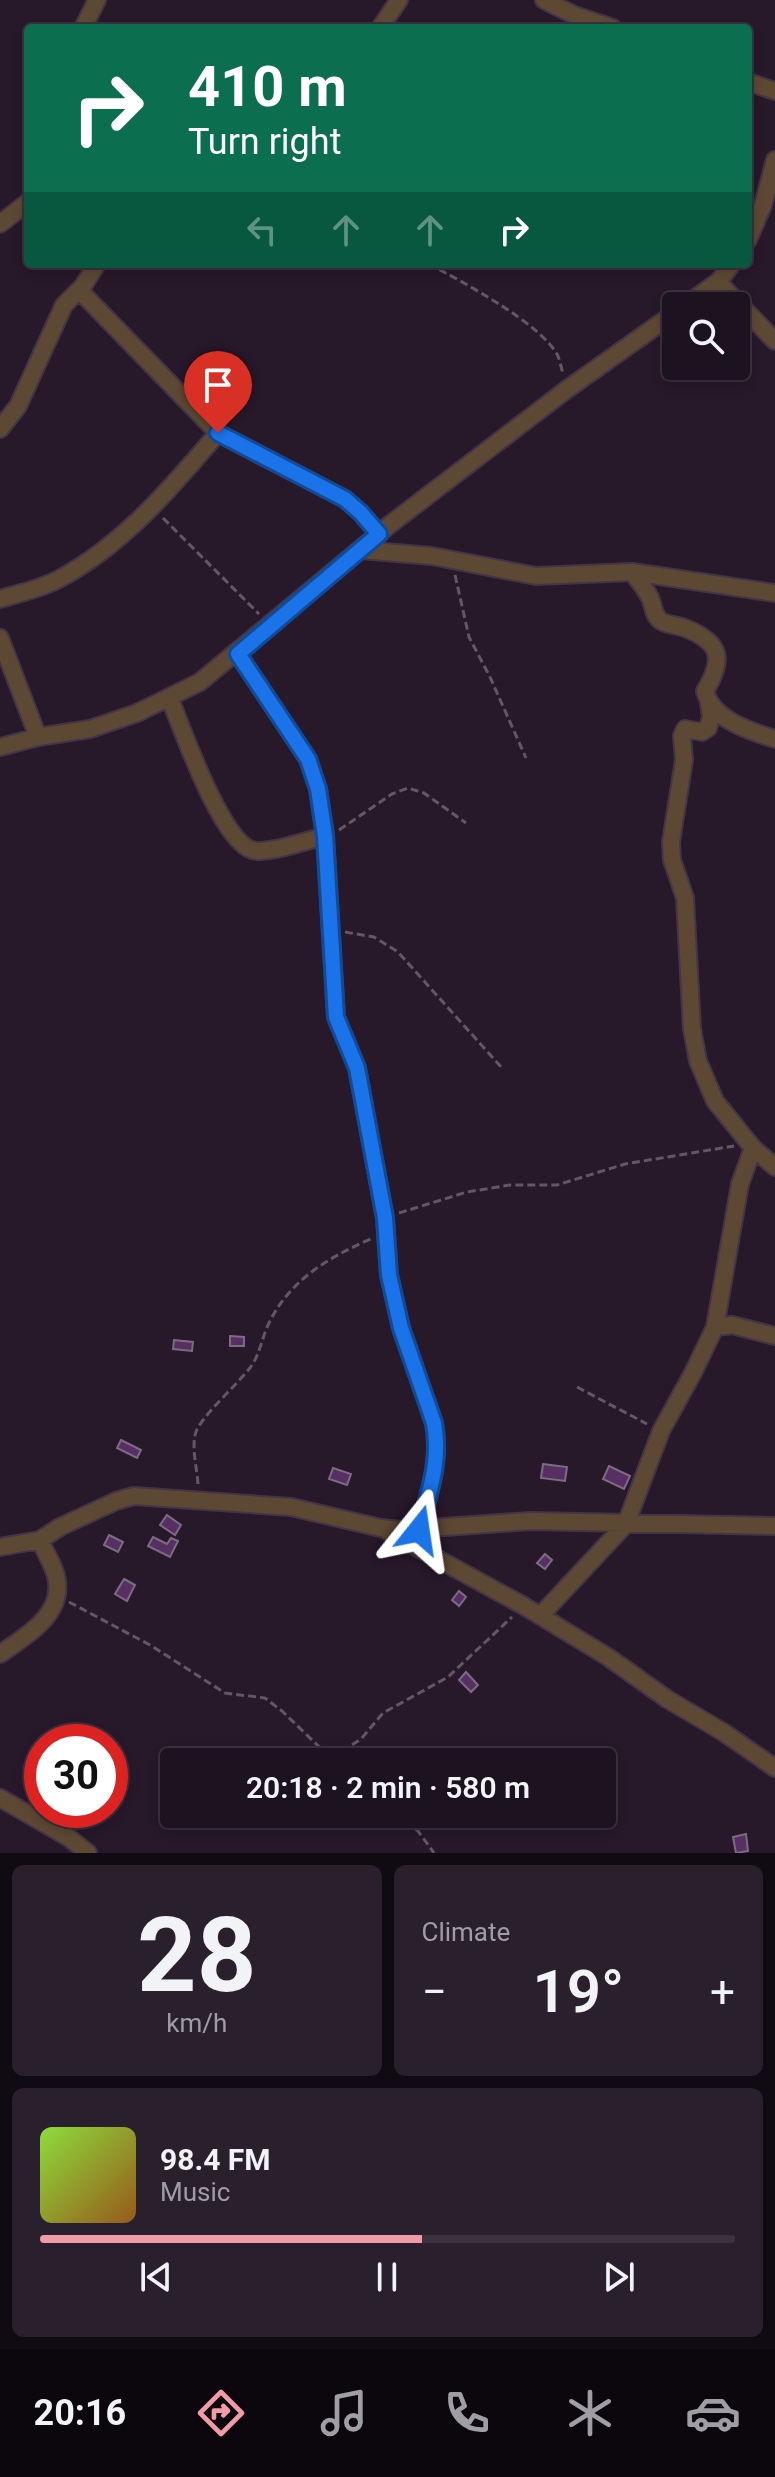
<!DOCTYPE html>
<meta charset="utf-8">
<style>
:root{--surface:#1d1220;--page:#2a202d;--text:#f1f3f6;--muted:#a09ea5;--line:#3b323e;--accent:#f39aa8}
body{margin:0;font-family:Roboto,sans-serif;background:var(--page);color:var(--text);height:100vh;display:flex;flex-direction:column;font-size:30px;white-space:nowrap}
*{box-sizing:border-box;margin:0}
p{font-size:26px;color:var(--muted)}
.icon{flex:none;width:44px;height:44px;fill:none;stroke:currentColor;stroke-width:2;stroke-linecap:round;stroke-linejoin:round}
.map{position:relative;height:1853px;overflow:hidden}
.sheet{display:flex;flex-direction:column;gap:12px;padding:12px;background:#100a12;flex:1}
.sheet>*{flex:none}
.hud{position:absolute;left:24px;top:24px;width:728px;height:244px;border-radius:8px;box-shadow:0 4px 12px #0003,0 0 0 2px var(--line);background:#0b6e4f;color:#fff;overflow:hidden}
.buttons{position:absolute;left:662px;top:292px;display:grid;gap:16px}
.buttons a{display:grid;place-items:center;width:88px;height:88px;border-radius:8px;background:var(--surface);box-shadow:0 4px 12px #0003,0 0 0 2px var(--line);font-size:40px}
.speed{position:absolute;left:24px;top:1724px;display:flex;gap:16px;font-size:40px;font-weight:700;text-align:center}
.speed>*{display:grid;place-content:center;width:104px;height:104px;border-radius:50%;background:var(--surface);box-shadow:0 4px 12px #0003,0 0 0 2px var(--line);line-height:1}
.speed .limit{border:12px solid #d22;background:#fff;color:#111}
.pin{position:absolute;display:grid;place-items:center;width:68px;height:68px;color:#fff;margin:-82px -34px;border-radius:50% 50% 50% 0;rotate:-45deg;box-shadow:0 0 8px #0007}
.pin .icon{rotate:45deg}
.me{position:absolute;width:88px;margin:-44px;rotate:15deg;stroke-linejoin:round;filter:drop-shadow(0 0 6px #0008)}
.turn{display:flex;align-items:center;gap:28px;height:168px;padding:0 32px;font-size:36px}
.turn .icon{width:104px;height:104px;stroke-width:2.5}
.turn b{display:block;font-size:56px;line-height:68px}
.lanes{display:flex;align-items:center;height:76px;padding:0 32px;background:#0003;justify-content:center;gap:40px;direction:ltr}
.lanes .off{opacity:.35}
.big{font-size:60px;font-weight:600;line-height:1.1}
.sheet .card{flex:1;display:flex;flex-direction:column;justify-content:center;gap:12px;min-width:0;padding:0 28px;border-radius:12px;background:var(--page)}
.sheet .dial{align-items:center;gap:0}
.dial b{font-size:104px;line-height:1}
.song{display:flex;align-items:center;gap:24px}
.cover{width:96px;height:96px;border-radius:12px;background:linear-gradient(135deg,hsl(90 70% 55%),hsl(30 70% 35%))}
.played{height:8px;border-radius:4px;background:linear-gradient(90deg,var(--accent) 55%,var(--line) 55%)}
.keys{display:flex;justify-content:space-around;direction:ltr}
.heat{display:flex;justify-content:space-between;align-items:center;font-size:44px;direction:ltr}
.sheet .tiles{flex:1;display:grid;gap:12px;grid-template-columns:1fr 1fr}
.card:last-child{grid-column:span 2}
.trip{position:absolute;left:160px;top:1748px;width:456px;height:80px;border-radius:8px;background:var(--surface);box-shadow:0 4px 12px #0003,0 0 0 2px var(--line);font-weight:600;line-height:80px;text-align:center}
.dock{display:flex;height:128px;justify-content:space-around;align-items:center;background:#0c070d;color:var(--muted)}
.dock .icon{width:56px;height:56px}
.dock .on{color:var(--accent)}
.dock b{font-size:36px;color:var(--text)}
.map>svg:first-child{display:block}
.building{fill:#572f63;stroke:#7c6b82;stroke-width:2}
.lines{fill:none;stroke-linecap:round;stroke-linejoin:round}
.minor-casing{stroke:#433446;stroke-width:20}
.path{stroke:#645666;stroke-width:3;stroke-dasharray:8 4;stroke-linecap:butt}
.minor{stroke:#5d4833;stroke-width:16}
.route-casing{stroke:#114b97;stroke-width:20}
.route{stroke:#1a73e8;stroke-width:14}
</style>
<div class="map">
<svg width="775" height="1853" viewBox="0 0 775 1853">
<rect width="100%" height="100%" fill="#27182a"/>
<!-- building -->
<path class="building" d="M230 1336 244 1337V1346H230Z
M174 1340 193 1342 192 1351 173 1349Z
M121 1440 141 1450 137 1458 117 1448Z
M543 1464 567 1467 565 1481 541 1478Z
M609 1466 630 1476 624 1489 603 1479Z
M333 1468 351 1474 347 1485 329 1479Z
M167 1515 181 1525 175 1535 160 1525Z
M109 1535 123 1542 118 1552 104 1545Z
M153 1537 167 1544 171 1538 178 1541 170 1557 148 1546Z
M545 1554 552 1560 545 1569 537 1563Z
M124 1579 135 1585 127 1601 115 1594Z
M459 1591 466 1597 459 1606 452 1600Z
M466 1672 478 1685 471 1692 459 1680Z
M746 1834 748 1851 736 1853 733 1837Z"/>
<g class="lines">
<!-- minor casing -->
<g class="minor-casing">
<path id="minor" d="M544 0 574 15 613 28
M83 28 97 0
M380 28 399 0
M748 82 775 91
M0 224 28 202
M748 240 763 205 775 160
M718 282 775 341
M79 290 218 433 345 499 361 513 379 534
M684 306 718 282 732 264
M0 429 18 406 64 305 83 286 97 264
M361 550 432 556 536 576 632 572 775 593
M632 572C638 580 646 589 650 598 654 606 653 616 661 621 667 625 677 625 685 628 722 643 724 659 705 691 713 720 749 731 775 739
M0 599C20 593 40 589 59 579 123 545 172 487 218 433
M0 638 38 737
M238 654 308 759 318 789 325 836 336 1017 357 1068 385 1218 389 1275 401 1328 434 1423C441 1462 429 1492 419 1530
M170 699C183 731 221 840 252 850 267 855 308 840 325 836
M709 703 711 717 708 728 702 732 685 729 682 736 684 760 671 842 672 860 685 898 692 1029 698 1061 715 1101 753 1148 775 1167
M0 747 38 737 90 729 137 713 200 682 388 526 566 390 676 312
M715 1327 732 1325 775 1336
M387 1531 524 1606 608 1657 667 1699 723 1732 775 1768
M0 1547 40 1540 60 1527 116 1501 134 1496 291 1507 381 1528 401 1530 530 1521 775 1526
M540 1616 626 1524 661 1431 693 1373 715 1327 740 1184 753 1148
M0 1654C23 1638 62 1616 57 1582 56 1568 45 1553 40 1540
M0 1798 68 1837 88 1853"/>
</g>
<!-- path -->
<path class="path" d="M429 264C461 281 542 324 558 356 560 362 562 369 563 375
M163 518 259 614
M455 575 469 637 490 677 526 758
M339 830 392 794 408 788 424 793 466 823
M345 932 374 937 398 952 502 1068
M399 1213 467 1192 510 1185H557L625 1164 734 1146
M577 1387 647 1424
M198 1484C197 1469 192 1451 195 1435 199 1417 239 1384 252 1365 260 1353 262 1338 268 1325 289 1280 329 1257 373 1238
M69 1602 150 1645 225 1693 265 1698 282 1711 335 1762
M332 1758 361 1739 383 1713 448 1677 512 1617
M397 1814 418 1831 434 1853"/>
<!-- minor -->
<use href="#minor" class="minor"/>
</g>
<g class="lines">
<!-- route casing -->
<g class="route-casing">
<path id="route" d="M218 433 345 499 361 513 379 534 238 654 308 759 318 789 325 836 336 1017 357 1068 385 1218 389 1275 401 1328 434 1423C441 1462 429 1492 419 1530"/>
</g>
<!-- route -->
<use href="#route" class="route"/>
</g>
</svg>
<div class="buttons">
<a><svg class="icon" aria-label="search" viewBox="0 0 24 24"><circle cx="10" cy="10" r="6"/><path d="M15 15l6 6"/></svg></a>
</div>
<div class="speed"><div class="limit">30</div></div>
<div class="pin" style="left:218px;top:433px;background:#d93025"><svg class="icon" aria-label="arrive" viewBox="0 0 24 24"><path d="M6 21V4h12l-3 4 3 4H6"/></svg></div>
<svg class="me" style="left:419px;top:1530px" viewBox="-20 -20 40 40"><path d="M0-17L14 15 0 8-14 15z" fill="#1a73e8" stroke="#fff" stroke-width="4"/></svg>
<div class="trip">20:18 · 2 min · 580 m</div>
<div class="hud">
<div class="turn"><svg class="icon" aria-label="right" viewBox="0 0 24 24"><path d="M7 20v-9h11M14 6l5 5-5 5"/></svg><div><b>410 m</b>Turn right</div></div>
<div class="lanes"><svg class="icon off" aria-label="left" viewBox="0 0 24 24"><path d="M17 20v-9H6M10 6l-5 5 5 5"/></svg><svg class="icon off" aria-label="ahead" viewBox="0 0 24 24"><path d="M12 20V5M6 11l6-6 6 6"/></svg><svg class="icon off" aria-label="ahead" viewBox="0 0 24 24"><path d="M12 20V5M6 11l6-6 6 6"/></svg><svg class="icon" aria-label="right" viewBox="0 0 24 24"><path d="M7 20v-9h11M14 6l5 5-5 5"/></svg></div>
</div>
</div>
<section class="sheet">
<div class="tiles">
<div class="card dial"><b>28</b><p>km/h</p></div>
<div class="card"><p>Climate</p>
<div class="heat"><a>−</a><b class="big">19°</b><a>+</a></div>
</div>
<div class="card">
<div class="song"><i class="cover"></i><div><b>98.4 FM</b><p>Music</p></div></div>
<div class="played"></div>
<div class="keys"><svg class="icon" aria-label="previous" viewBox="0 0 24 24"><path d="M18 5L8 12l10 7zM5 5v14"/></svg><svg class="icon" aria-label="pause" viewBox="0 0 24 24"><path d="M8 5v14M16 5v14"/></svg><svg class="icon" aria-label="next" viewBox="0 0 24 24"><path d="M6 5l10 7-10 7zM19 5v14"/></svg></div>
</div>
</div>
</section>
<nav class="dock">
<b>20:16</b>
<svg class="icon on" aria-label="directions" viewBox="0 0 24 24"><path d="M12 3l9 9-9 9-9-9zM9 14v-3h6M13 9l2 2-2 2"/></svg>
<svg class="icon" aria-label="music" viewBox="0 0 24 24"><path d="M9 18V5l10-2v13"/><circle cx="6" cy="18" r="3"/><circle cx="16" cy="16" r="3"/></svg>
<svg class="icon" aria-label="phone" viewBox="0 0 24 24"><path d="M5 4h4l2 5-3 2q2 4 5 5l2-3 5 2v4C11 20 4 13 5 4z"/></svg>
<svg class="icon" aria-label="climate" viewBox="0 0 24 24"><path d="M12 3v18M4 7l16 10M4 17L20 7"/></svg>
<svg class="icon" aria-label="car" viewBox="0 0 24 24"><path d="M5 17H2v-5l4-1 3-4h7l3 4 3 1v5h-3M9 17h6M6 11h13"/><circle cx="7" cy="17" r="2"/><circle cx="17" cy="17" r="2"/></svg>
</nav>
